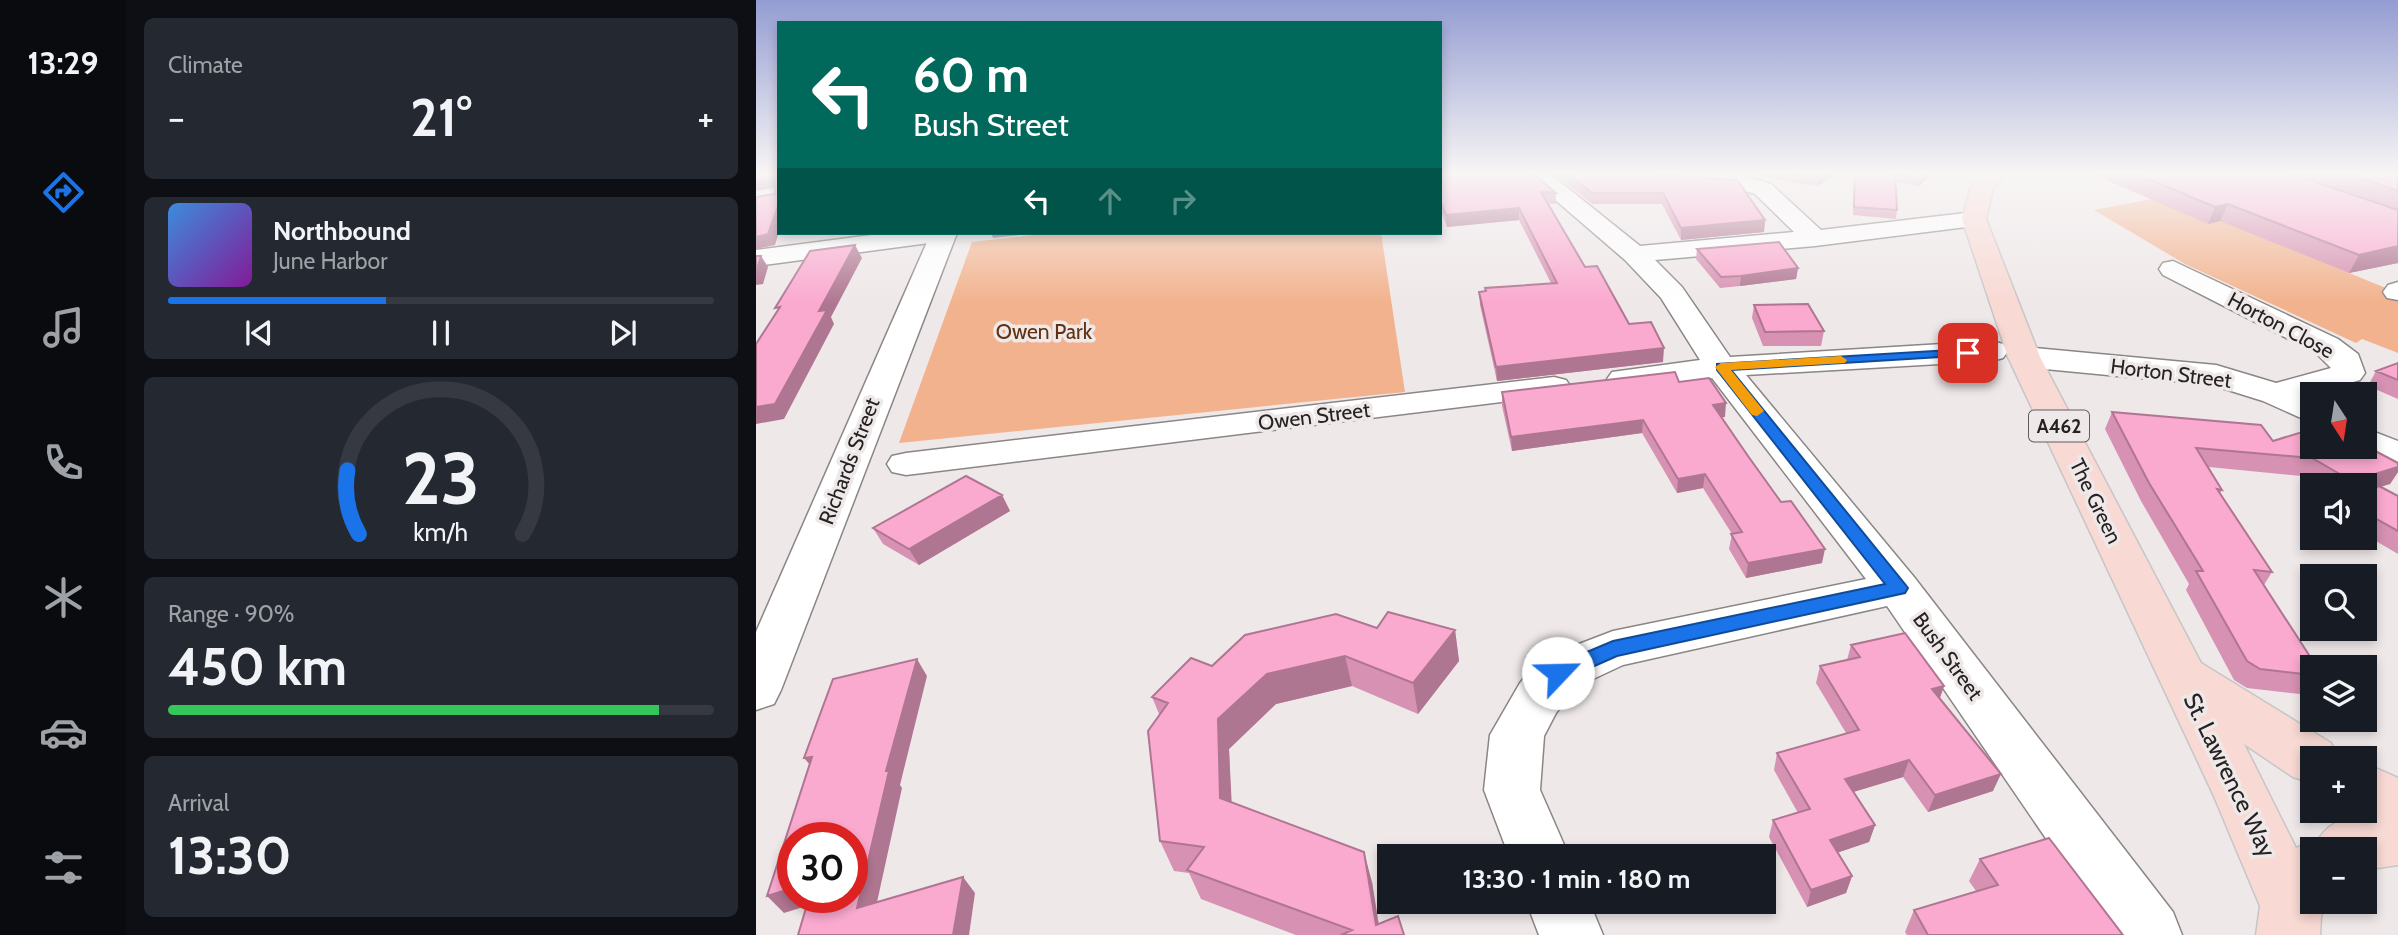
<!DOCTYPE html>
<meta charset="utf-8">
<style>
:root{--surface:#171b24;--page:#242831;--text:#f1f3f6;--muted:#9ea1a6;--line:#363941;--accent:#1a73e8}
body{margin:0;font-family:Cabin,sans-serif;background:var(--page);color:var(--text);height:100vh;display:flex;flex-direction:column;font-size:26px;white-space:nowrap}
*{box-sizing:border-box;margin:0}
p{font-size:23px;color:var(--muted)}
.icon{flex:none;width:38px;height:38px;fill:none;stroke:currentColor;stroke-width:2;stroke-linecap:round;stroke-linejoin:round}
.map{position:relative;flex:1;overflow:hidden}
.details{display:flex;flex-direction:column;gap:18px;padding:18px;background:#0d0f14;width:630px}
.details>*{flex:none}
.top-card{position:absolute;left:21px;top:21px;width:665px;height:214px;border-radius:0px;box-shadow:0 4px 10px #0003;background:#00695c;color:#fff;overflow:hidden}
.needle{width:46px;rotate:168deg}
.buttons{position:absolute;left:1544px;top:382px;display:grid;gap:14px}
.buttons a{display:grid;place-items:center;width:77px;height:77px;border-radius:0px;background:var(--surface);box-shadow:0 4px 10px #0003;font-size:35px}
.speed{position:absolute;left:21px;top:822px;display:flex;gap:14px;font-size:35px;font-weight:700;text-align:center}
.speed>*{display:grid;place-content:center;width:91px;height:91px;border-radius:50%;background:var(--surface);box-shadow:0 4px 10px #0003;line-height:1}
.speed .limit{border:10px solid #d22;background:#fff;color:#111}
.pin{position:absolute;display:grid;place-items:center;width:60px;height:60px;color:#fff;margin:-30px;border-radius:14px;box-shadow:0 4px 10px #0006}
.me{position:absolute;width:77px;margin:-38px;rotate:66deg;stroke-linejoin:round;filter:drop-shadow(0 0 5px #0008)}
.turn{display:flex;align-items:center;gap:24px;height:147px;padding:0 21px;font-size:32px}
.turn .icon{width:91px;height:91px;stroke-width:2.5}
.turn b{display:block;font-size:49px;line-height:60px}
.lanes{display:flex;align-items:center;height:66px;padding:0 21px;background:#0003;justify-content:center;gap:35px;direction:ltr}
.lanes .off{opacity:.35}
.big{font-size:52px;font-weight:800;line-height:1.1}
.details .tile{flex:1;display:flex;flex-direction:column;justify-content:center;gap:10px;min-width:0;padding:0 24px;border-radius:10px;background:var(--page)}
.details .dial{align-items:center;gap:0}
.dial svg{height:182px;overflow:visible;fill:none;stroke:var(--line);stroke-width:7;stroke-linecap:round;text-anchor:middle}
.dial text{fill:var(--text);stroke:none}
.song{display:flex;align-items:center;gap:21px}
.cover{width:84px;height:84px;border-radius:10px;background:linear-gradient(135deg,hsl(210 70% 55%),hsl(290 70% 35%))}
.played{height:7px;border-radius:4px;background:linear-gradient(90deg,var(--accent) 40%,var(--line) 40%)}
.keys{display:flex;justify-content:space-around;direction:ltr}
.heat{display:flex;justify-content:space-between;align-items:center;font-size:38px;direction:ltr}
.charge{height:10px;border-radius:5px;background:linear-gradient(90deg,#34c759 90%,var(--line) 0)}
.trip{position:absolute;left:621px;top:844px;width:399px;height:70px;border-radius:0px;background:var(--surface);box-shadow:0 4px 10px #0003;font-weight:800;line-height:70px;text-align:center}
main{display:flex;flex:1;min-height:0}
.dock{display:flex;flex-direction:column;width:126px;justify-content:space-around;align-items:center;background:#090b0e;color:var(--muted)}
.dock .icon{width:49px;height:49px}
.dock .active{color:var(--accent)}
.dock b{font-size:32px;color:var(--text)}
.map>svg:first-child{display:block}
.green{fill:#f2b28d}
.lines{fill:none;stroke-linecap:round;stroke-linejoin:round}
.minor-casing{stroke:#8b8585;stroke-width:3}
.tertiary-casing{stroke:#8b8585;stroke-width:3}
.primary-casing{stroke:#c6c6c6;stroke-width:3}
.minor{fill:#fff;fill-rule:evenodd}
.tertiary{fill:#fff;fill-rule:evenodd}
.primary{fill:#f8d9d3;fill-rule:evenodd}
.wall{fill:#d791b2}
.shaded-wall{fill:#af7691}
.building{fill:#faa9cf;stroke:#af7691;stroke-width:2}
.route{fill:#1a73e8;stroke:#114b97;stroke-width:2}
.slow{fill:#f59e0b}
.labels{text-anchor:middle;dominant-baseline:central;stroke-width:7;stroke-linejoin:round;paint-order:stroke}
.shield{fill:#efe8e9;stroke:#615d5e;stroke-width:2}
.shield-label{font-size:19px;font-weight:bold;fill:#242222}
.street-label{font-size:21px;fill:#242222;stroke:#efe8e9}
.park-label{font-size:21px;fill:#613112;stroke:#efe8e9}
.near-street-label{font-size:24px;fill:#242222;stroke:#efe8e9}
</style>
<main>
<nav class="dock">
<b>13:29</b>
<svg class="icon active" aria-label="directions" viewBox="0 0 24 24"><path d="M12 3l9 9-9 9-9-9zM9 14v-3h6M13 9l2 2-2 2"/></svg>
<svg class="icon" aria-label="music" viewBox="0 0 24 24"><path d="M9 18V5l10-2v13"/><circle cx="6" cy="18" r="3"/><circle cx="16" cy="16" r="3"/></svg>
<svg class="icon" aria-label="phone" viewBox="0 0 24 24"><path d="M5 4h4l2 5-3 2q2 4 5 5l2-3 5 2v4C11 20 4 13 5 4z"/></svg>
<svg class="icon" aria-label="climate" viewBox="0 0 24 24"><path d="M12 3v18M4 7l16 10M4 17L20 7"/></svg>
<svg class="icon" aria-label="car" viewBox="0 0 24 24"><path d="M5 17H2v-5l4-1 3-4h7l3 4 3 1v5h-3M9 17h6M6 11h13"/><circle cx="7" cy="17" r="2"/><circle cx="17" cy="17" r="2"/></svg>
<svg class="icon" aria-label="filters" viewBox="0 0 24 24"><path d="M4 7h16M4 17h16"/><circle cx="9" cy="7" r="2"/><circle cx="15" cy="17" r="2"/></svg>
</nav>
<section class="details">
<div class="tile"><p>Climate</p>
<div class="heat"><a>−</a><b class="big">21°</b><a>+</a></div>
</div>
<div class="tile">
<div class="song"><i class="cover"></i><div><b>Northbound</b><p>June Harbor</p></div></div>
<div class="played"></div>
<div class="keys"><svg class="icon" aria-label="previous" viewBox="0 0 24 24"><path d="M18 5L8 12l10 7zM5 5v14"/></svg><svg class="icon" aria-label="pause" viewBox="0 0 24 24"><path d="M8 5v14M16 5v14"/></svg><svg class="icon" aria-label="next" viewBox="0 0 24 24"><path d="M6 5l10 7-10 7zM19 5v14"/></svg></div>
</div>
<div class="tile dial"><svg viewBox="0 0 100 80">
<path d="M14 69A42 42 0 1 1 86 69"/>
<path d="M14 69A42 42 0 0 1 9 41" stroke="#1a73e8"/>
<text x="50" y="56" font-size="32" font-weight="700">23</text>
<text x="50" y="72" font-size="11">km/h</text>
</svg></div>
<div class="tile"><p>Range · 90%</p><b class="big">450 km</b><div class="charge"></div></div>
<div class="tile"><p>Arrival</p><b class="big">13:30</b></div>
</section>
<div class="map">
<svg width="1642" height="935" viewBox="0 0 1642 935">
<rect width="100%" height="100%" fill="#efe8e9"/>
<!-- green -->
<path class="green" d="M1407 197 1642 293V353L1606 339 1600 343 1429 264 1338 210Z
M295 233H625L649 392 143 443 216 242Z"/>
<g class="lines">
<!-- minor casing -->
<g class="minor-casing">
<path id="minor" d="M768 173H793L884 246 1038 232 999 194 983 189 920 182 917 177 920 173 986 175 1015 184 1065 230 1218 212 1227 214 1230 219 1227 224 1218 226 1059 246 899 260 926 287 974 357 1236 341 1247 344 1252 351 1247 358 1236 361 990 375 1158 577 1417 912 1426 935H1356L1131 606 867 665 820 687 800 713 788 736 784 790 813 856H753L728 790 734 735 764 683 784 659 857 631 1110 579 956 378 868 389 856 386 851 379 856 372 944 360 905 298 869 260Z
M131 233H201L197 238 188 241 0 266V250Z
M1417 261 1582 339 1602 354 1609 373 1604 380 1550 396 1556 398V423L1507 401 1456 385 1268 367 1257 364 1252 357 1257 350 1268 347 1460 365 1520 383 1575 368 1560 353 1407 275 1403 269 1407 263Z
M1642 282V300L1631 298 1627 292 1632 285Z
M798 377 810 380 815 387 810 394 150 475 136 472 131 464 136 456 150 453Z
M1608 428 1642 441V467L1629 464 1595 447 1608 446Z
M770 901H833L847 935H783Z"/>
</g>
<!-- tertiary casing -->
<g class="tertiary-casing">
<path id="tertiary" d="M175 233H201L25 690 18 704 0 710V632Z"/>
</g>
<!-- primary casing -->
<g class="primary-casing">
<path id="primary" d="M1228 173H1252L1237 189 1230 219 1284 357 1445 663 1575 743 1582 758H1556V783L1537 777 1488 744 1540 848 1556 842 1560 844C1569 825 1585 818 1606 815L1597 810H1608V763L1642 778V865L1608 870V849H1556V901H1570L1565 917 1564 935H1500L1504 906 1457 794 1252 357 1206 219 1215 187Z"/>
</g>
<!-- minor -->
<use href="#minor" class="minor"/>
<!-- tertiary -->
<use href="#tertiary" class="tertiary"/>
<!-- primary -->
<use href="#primary" class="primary"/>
</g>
<!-- wall -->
<path class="wall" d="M684 173 800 193V204H792L829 267 873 324 907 362 741 381 724 305 723 292 795 283 763 220 691 227 684 208Z
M797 173H900L1009 220 1008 232 925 240 906 204H836Z
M991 173H1081L1062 186 1045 184Z
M1098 173H1177L1163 186 1139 182 1141 210 1140 219 1097 215Z
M1334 173H1642V263L1593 273 1464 221 1452 224Z
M941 249 1042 268 1040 279 984 286 964 288 940 259Z
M998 305 1068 331 1065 346H1007L996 318Z
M1642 363V399L1612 386 1620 371Z
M746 392 969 417H965L1066 563 990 578 973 549 976 534 947 488 921 493 886 433 756 451 746 406Z
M1356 412 1642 463V472L1634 484 1625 486 1642 496V554L1608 534V492L1614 490 1608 485H1560L1545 476 1453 467 1466 490 1464 494 1516 572 1508 585 1553 655 1550 658 1556 675V678L1544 694 1491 688 1478 680 1430 590 1433 584 1385 501 1349 429Z
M246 495 254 511 163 565 127 544 117 528Z
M621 628 699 630 703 661 662 714 596 686 520 704 473 749 475 803 616 882 623 924 648 935H540L445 899 433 873 418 871 404 841 403 714 396 697 456 666Z
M1095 645 1188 686 1184 698 1237 791 1172 812 1147 777 1097 792 1119 825 1113 842 1082 852 1096 876 1090 893 1051 907 1013 837 1017 820 1042 813 1018 770 1021 753 1090 733 1060 683 1064 666 1091 660Z
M1224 859 1367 935H1151L1149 932 1158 910 1220 891 1213 881Z"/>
<!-- shaded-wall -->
<path class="shaded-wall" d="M1071 173H1081L1062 186 1063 178Z
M1171 173H1177L1163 186 1165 179Z
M19 177 23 187 0 191V180Z
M23 203V232L19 245 0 249V237Z
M1472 204 1464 221 1452 224 1459 207Z
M763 208V220L691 227 690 215Z
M1009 220 1008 232 925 240V228Z
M235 233H272V234L237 238Z
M99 245 106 258 75 317 78 324 28 419 0 424V407L63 311Z
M1642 246V263L1593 273 1603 255Z
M5 256 12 267 7 284 0 285V272Z
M1042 268 1040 279 984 286 985 276Z
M908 348 907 362 741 381 740 367Z
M970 403 969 417 955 419 957 405Z
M887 420 886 433 756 451 755 437Z
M1642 467V472L1634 484 1608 492V485H1593L1596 481Z
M949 474 947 488 921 493 922 479Z
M246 495 254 511 163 565 153 549Z
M1069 549 1066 563 990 578 992 563Z
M699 630 703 661 662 714 657 683Z
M589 656 596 686 520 704 473 749 477 829 464 798 462 719 511 674Z
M161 659 171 676 144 785 146 788 116 925 101 908 130 771Z
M1188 686 1182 703 1176 689Z
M56 757 63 775 48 758Z
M1153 760 1147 777 1084 796 1089 779Z
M1245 774 1237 791 1172 812 1179 795Z
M1119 825 1113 842 1069 857 1074 840Z
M608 852 616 882 624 935 620 925Z
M1096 876 1090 893 1051 907 1055 890Z
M207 877 219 893 213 935H197Z
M37 888V898H73V899L28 913 11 896Z"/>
<!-- building -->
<path class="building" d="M0 173H23V203L12 234 0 237V197L19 194V177L0 180Z
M684 173H776L800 193 785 192 829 267 841 266 873 324 895 322 908 348 740 367 723 292 730 291 729 288 801 283 763 208 690 215 684 200Z
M811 173H900L905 175 981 180 1009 220 925 228 907 193H836Z
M1029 173H1071L1063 178Z
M1099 173H1171L1165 179 1139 174 1141 210 1098 207Z
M1378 173H1533L1642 210V246L1603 255 1472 204 1459 207Z
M1590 173H1642V191Z
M1023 242 1042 268 985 276 965 277 941 249Z
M99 245 63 311 71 310 19 404 0 407V344L24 307 19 308 54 251Z
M0 256H5L0 272Z
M1052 304 1068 331 1009 332 998 305Z
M1642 363V380L1620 371Z
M919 372 923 382 953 378 970 403 957 405 992 456 1025 502 1035 501 1069 549 992 563 975 534 986 532 949 474 922 479 887 420 755 437 746 392Z
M1356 412 1505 425 1517 441 1556 429V446H1608V445L1642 463V467L1596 481 1556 458 1440 448 1466 490 1461 489 1516 572 1498 570 1553 655 1550 657 1556 669V675L1504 669 1491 661 1440 571H1447L1393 483Z
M210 476 246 495 153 549 117 528Z
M1623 486 1642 496V531L1608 512V492Z
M632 612 699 630 657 683 589 656 511 674 462 719 464 798 608 852 620 925 642 916 648 935H585L596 930 431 870 448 847 404 841 392 731 412 703 396 697 435 658 456 666 489 635 580 614 621 628Z
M1149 633 1188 686 1176 689 1245 774 1179 795 1153 760 1089 779 1119 825 1074 840 1096 876 1055 890 1017 820 1054 809 1021 753 1103 730 1064 666 1104 657 1095 645Z
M161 659 130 771H133L101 908 207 877 197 935H42L53 898H96V838H37V888L11 896 56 757 48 758 77 679Z
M1293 838 1367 935H1172L1158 910 1242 885 1224 859Z"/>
<!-- sky -->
<linearGradient id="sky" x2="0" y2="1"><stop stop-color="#949dd2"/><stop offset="0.57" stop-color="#f8f5f5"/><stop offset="1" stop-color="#f8f5f5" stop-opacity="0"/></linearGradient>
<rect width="1642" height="304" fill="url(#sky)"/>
<!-- route -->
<path class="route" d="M1212 349 1219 353 1217 355 975 370 1149 584 1152 588 1149 593 861 656 809 679 802 681 795 679 792 673 795 667 857 641 1129 584 961 370V364Z"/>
<!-- slow -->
<path class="slow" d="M1085 356 1091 360 1089 363 975 370 1008 411 1001 416 996 415 959 367 965 363Z"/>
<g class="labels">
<!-- shield labels -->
<rect class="shield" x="1273" y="410.5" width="60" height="31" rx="5"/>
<g class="shield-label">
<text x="1303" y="426">A462</text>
</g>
<!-- street labels -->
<g class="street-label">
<text transform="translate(1525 325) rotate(28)">Horton Close</text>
<text transform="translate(1415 373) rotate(7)">Horton Street</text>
<text transform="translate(558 416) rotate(-7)">Owen Street</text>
<text transform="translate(93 461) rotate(-69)">Richards Street</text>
<text transform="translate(1340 501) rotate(64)">The Green</text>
<text transform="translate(1192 656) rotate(54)">Bush Street</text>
</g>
<!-- park labels -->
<g class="park-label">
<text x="288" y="331">Owen Park</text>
</g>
<!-- near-street labels -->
<g class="near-street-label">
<text transform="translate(1474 775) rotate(64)">St. Lawrence Way</text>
</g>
</g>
</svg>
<div class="buttons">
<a><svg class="needle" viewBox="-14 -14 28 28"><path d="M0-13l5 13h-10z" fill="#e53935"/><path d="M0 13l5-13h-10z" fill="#9ea1a6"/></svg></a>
<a><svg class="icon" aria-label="sound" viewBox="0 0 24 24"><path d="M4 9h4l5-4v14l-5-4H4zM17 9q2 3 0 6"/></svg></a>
<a><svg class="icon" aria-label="search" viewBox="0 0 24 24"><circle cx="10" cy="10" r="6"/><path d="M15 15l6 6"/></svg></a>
<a><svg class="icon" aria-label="layers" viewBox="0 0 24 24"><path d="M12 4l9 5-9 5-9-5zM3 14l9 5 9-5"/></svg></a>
<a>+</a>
<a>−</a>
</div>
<div class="speed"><div class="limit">30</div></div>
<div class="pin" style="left:1212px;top:353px;background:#d93025"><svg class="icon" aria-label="arrive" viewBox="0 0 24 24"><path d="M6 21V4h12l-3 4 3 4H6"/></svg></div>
<svg class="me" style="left:802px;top:673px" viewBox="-20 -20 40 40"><circle r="19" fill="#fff"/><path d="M0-13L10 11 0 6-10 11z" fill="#1a73e8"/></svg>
<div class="trip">13:30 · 1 min · 180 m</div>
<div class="top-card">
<div class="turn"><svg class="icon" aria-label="left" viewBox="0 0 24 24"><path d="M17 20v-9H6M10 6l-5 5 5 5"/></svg><div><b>60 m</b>Bush Street</div></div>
<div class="lanes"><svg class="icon" aria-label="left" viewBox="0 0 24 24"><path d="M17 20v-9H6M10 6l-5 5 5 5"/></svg><svg class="icon off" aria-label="ahead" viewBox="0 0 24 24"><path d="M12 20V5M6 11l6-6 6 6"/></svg><svg class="icon off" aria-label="right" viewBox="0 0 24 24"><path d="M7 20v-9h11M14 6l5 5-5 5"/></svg></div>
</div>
</div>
</main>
